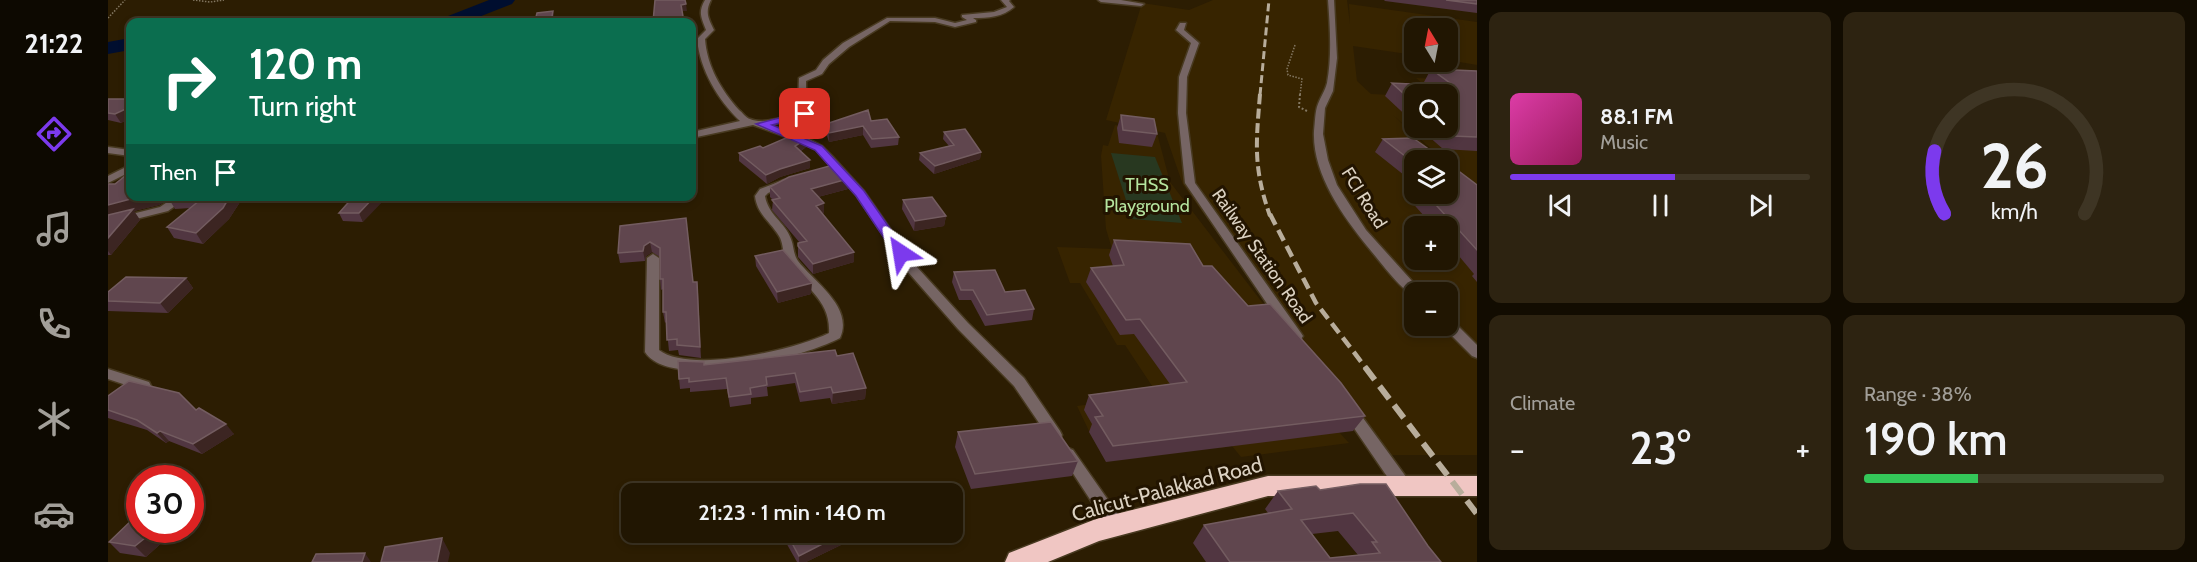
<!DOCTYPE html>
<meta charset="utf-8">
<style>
:root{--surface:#211602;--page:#2d2311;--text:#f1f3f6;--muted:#a29f99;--line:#3e3524;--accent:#7c3aed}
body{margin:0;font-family:Cabin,sans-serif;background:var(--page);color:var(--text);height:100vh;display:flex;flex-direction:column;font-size:22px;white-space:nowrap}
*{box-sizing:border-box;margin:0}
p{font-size:20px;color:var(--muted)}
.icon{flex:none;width:33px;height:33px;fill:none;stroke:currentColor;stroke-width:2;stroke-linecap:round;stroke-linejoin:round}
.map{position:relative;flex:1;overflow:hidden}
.side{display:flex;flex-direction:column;gap:12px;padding:12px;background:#120c01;width:720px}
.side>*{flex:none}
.banner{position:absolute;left:18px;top:18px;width:570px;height:183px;border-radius:12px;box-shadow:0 3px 9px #0003,0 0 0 2px var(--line);background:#0b6e4f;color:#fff;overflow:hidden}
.needle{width:39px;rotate:350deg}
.buttons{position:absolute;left:1296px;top:18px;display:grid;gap:12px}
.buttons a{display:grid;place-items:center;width:54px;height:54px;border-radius:12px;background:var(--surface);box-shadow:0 3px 9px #0003,0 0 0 2px var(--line);font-size:30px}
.speed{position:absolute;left:18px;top:465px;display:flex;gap:12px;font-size:30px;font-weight:700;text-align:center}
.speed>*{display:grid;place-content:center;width:78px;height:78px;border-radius:50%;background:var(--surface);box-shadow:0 3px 9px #0003,0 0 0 2px var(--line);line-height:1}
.speed .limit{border:9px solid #d22;background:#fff;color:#111}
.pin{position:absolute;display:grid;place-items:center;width:51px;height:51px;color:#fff;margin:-26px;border-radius:12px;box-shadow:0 3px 9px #0006}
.me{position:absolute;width:66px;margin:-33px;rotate:327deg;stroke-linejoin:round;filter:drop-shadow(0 0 4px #0008)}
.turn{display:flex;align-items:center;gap:21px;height:126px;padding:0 24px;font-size:27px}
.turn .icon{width:78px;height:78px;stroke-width:2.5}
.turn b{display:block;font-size:42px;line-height:51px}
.then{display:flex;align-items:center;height:57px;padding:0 24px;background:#0003;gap:12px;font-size:22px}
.big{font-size:45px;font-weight:600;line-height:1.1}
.side .widget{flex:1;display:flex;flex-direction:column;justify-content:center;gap:9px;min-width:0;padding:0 21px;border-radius:12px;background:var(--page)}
.side .dial{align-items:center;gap:0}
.dial svg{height:156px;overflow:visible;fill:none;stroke:var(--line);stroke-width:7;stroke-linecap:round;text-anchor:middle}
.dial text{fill:var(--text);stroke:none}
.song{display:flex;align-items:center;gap:18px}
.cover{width:72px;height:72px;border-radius:9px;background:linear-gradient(135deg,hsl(320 70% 55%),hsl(330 70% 35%))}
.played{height:6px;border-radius:3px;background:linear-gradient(90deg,var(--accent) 55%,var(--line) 55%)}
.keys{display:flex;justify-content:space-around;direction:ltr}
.heat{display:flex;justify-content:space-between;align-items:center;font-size:33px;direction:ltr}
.charge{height:9px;border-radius:4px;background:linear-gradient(90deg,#34c759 38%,var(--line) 0)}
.side .tiles{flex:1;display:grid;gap:12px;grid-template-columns:repeat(2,1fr)}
.trip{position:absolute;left:513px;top:483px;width:342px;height:60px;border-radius:12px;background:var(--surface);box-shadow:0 3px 9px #0003,0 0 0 2px var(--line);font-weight:600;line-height:60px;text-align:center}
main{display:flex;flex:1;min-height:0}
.dock{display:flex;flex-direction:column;width:108px;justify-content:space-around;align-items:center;background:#0d0901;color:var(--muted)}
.dock .icon{width:42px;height:42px}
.dock .current{color:var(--accent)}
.dock b{font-size:27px;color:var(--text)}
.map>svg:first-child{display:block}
.built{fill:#372400;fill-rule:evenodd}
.green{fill:#283820}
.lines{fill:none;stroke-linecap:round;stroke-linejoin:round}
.river{fill:#000e2f;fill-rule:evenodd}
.street-casing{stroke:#483a21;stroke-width:3}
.highway-casing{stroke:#483a21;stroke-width:3}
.path-far1{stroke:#847862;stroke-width:1.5;stroke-dasharray:1.5 1.5;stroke-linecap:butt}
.path{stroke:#847862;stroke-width:2;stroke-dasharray:2 2;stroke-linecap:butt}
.street{fill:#766564;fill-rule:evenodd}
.highway{fill:#f0c6c3;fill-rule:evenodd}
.rail-far3{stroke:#b8ad9b;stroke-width:3;stroke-dasharray:8 4;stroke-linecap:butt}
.rail-far2{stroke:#b8ad9b;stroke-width:4;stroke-dasharray:10 4.5;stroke-linecap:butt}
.rail-far1{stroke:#b8ad9b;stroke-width:4.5;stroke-dasharray:12 6;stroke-linecap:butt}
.rail{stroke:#b8ad9b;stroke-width:6;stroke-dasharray:16 8;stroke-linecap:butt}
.wall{fill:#513641;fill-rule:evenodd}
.shaded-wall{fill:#3c2522}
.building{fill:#60464e;stroke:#735c60;stroke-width:1.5;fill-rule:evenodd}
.route{fill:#7c3aed;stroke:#51269a;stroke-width:1.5}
.labels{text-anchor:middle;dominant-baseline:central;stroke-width:6;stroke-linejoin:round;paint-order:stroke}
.park-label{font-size:18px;fill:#b5e49f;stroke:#221400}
.street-label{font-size:18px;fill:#dbd1c1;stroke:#221400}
.near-street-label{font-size:21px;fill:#dbd1c1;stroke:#221400}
</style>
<main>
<nav class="dock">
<b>21:22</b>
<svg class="icon current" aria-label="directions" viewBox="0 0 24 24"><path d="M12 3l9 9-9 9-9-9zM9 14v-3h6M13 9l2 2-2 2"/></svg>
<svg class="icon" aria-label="music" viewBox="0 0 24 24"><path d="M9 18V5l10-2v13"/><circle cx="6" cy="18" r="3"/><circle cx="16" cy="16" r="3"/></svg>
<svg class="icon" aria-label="phone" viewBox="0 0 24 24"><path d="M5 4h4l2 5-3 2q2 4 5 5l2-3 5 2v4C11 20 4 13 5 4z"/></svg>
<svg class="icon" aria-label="climate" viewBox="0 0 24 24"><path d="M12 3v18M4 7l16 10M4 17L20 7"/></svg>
<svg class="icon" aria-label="car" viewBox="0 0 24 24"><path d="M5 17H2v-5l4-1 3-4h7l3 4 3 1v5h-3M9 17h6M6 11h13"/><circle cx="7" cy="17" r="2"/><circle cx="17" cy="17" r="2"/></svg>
</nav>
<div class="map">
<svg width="1369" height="562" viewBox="0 0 1369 562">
<rect width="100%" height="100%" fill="#2c1d02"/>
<!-- built -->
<path class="built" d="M1105 0H1239L1242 24 1241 4 1369 22V65L1340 60V28H1306V55L1245 46 1249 81 1263 94 1306 96V128H1340V94H1327L1308 78 1369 81V191L1340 164V160H1336L1285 115 1333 160H1306V194L1369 195V455H1267L1227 398 1210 409 1241 443 1133 457 1124 446 1112 448 1092 421 981 431 969 406 1050 395 1017 345H1009L972 283H962L949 247 1004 249 998 229 993 156 995 145 1000 146 1007 125 1049 133 1062 182 1225 395 1075 185 1057 133 998 120 1034 3 1081 10ZM1306 226H1340V260H1306ZM1306 292H1340V326H1306Z"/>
<!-- green -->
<path class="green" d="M1003 153 1047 157 1074 223 1024 219Z"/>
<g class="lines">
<!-- river -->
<path class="river" d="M381 0H407L404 4 358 22H332L335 18Z
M139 16H194L201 18 204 22H129L132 18Z
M22 38V50L0 54V42Z"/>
<!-- street casing -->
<g class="street-casing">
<path id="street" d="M597 0H603C597 12 600 18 606 30L597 39C599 66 613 90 631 110 634 112 638 118 642 119 656 125 677 116 692 113L688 105 690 102 691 78 708 70 715 60 735 43 779 18H827L847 23 859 20 854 17V15L886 12 899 7 893 0H902L901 1 906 7C895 17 880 18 865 18L868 20V22L847 27 827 22 782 21 741 47 721 64 714 74 698 81V103L697 105 701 114 700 116 662 125 701 139 714 146 725 157 756 191 808 266 860 323 916 378 952 431 954 435 952 439 947 441 942 439 906 386 850 329 800 272 748 195 708 150 695 143 645 125 584 138V132L632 121C610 100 592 70 589 39L598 30C593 17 590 12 597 0Z
M990 0H1013L1036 4 1033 6 993 2Z
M1220 0H1226L1229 58 1225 91 1217 108 1215 134 1220 160 1229 185 1258 230 1314 292H1306V296C1291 288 1271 260 1259 246 1234 215 1204 173 1206 131 1207 123 1207 111 1210 104 1213 96 1217 91 1219 83 1224 56 1222 27 1220 0Z
M1072 23H1078L1076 30 1091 43 1079 77 1078 113 1087 183 1193 333 1195 336 1193 339H1183L1077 183 1070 113 1071 77 1083 43 1068 30Z
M0 147 22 150V156L0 153Z
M22 165V172L0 183V176Z
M676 180 681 183 680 185 660 193 657 196C660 215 677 222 683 239 686 246 685 254 690 261 706 282 746 307 732 338 697 357 563 392 537 352L539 258 545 254 551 258V350C582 374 687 350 721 333 723 300 696 287 679 262 674 254 676 244 671 236 662 221 649 214 647 196L652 189Z
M68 196H81L60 211 0 226V220L52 207Z
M1340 320 1345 321 1369 345V358L1364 356 1334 326H1340Z
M0 369 41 382 43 386 41 390 36 391 0 379Z
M1242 405 1247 407 1301 481 1303 486 1301 491 1295 493 1289 491 1237 415 1235 411 1237 407Z
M960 448 965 450 1014 520 1016 525 1014 530 1008 532 1002 530 955 458 952 454 955 450Z"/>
</g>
<!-- highway casing -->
<g class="highway-casing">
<path id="highway" d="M1160 476H1369V496H1160L991 541 940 562H897L901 553 988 519Z"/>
</g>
<!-- path-far1 -->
<path class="path-far1" d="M85 0 102 2 116 0
M0 18 17 0
M1187 45 1179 69 1180 75 1194 79 1192 95"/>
<!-- path -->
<path class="path" d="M1192 94 1191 107 1199 111"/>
<!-- street -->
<use href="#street" class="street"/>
<!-- highway -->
<use href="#highway" class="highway"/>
<!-- rail-far3 -->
<path class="rail-far3" d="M1152 95 1161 0"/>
<!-- rail-far2 -->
<path class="rail-far2" d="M1152 94C1148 144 1145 167 1162 216"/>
<!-- rail-far1 -->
<path class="rail-far1" d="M1162 214 1208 303 1258 368"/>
<!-- rail -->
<path class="rail" d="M1257 367 1369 514"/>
</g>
<!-- wall -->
<path class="wall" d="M1276 0H1369V13L1277 1Z
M1323 69 1369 71V151L1335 149 1311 128H1340L1306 94V123L1277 96 1284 83 1320 85 1316 82Z
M0 99H22V118L13 123 0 120Z
M1013 115 1049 134 1044 147 1011 143 1009 128Z
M763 121 791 137 790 145 763 148 755 135 721 142 718 133V124Z
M836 132 873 152 872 159 826 174 811 160 812 153 841 146 835 139Z
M698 139V147L693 151 702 168 672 177 659 184 631 161V153Z
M1275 139 1306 160V183L1267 152Z
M740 179V189L710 197 716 203V213L714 214 746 262 705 274 690 257V243H692L664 210 665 200 662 197V187Z
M0 184 22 196H136L121 219 95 244 66 238 59 227 83 208 67 209 61 199 51 205 26 211 32 220 3 255H0Z
M1369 185V282L1364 276 1366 274 1340 243V226H1325L1300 198 1306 188V194H1340Z
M246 196 255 222 235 221 231 213Z
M795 200 838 216 836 226 806 231 794 209Z
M578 218 585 282 590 292 593 358 571 355 570 350 561 351 558 322 557 323 555 312V289L553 290 552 279V257L544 252 538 256 537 261 512 263 510 253Z
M1006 240 1095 266 1140 306 1257 416 1245 431 998 462 981 432 984 424 976 410 981 395 1062 384 1026 334 1012 335 978 282 983 268 1005 266 1001 255Z
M647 256 703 294 670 303 648 266Z
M846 272 897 292 926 309 924 320 877 326 863 300H851L844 282Z
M78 278 85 288 60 313 0 311V292Z
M729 356 758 388 757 399 724 404 722 398 692 402 687 383 659 387 660 396 643 398V404L622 407 619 389 582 392V388L572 389 571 379 596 365Z
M0 396 88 410 126 434 94 454 61 441 58 443 39 430 0 418Z
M850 432 970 461 964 476 863 489 847 447Z
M1212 490 1320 546 1333 562H1098L1085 543 1096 525 1160 513 1157 509 1170 491ZM1230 531 1250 555 1222 558 1204 534Z
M32 530H68L38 557 12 553 1 542Z
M672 532H735V544L698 562H689Z"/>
<!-- shaded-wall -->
<path class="shaded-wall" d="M578 4 579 11H574L573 5Z
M445 11 447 22H443Z
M22 107V118L13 123 7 114Z
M755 126V135L721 142V133Z
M698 139V147L687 155V146Z
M873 152 872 159 826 174 827 166Z
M702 160V168L672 177 659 184 658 175 672 169Z
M740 179V189L702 199 703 189Z
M34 196H64L51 205 26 211 32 220 3 255 0 251V205Z
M122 196H136L121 219 95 244 88 233Z
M267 196H280L255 222 251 213Z
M716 203V213L708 215V206Z
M838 216 836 226 806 231 807 221Z
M542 242 544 252 538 256 537 261 535 251 536 246Z
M746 252V262L705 274V264Z
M78 278 85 288 60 313 52 303Z
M589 282 590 292 593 358 592 347Z
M704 283 703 294 670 303 669 292Z
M758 388 757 399 724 404 725 393Z
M118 424 126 434 94 454 85 444Z
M52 431 61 441 58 443 49 433Z
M47 530H68L38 557 27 546Z
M736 533 735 544 698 562H691V556Z
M334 538 342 553 340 562H329Z
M257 553 263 562H254Z"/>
<!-- building -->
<path class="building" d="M547 0H577L578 4 573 5 576 22H545Z
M1338 0H1369V4Z
M445 11 443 22H425V17H428L429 13Z
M1323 69 1369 71V137L1344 136 1334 128H1340V94H1306V103L1284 83 1346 86Z
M0 99H22V107L7 114 0 113Z
M760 110 763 121 779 119 791 137 764 139 755 126 721 133 718 124Z
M1013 115 1046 119 1049 134 1015 130Z
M857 129 873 152 827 166 812 153 846 145 836 132Z
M687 134 698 139 687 146 702 160 672 169 658 175 631 153 652 146 655 148Z
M1305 138 1336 160H1306V163L1275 139Z
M1340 163 1369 185V250L1318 194H1340Z
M725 165 740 179 703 189 716 203 708 206 746 252 705 264 690 246V243L699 241 664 200 672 198 662 187 681 177Z
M22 172V196H34L0 205V184H7Z
M62 196H93L60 198Z
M97 196H122L115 208 88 233 59 227Z
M246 196H267L251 213H231Z
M824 197 838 216 807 221 795 200Z
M25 209 0 238V215Z
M578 218 585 282H589L592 347 569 345V339L559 340 558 312H555V279H552V248L542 242 536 246 535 251 510 253 512 226Z
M1006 240 1082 244 1095 266H1104L1140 306 1162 304 1233 383 1257 416 1005 446 987 417 995 416 981 395 1079 382 1032 319 1018 320 983 268 1016 265Z
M675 250 704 283 669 292 647 256Z
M887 270 897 292 917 290 926 309 879 315 865 290H853L846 272Z
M18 277 78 278 52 303 0 301V292Z
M727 350 729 356 745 353 758 388 725 393 723 387 692 392 687 373 658 377 659 385 642 388 643 394 621 397 618 378 581 382V378L571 379 570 361 596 362V365Z
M21 381 71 393 88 410 91 408 118 424 85 444 52 431 49 433 29 420 0 410V396Z
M943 422 970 461 867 474 850 432Z
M702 482 710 494H676Z
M1252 484H1278L1320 546 1333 562H1122L1096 525 1184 509 1170 491 1208 486 1212 490ZM1245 513 1269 542H1264L1272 553 1222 558 1193 520Z
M29 515 32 516V530H47L27 546 1 542Z
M678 532H735L736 533 691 556Z
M334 538 329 562H273L277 547Z
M257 553 254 562H204L208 554Z"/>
<!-- route -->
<path class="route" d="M697 111 702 114 700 116 664 125 714 146 756 191 799 253 797 256H788L748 196 707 150 648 124Z"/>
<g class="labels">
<!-- park labels -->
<g class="park-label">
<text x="1039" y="185">THSS<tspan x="1039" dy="21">Playground</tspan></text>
</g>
<!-- street labels -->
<g class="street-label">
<text transform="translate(1256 198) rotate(58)">FCI Road</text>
<text transform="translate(1154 256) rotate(55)">Railway Station Road</text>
</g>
<!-- near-street labels -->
<g class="near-street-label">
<text transform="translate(1059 489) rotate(-15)">Calicut-Palakkad Road</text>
</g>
</g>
</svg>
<div class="buttons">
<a><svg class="needle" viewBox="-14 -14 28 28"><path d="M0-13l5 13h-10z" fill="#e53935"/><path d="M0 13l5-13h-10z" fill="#a29f99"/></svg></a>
<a><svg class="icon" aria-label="search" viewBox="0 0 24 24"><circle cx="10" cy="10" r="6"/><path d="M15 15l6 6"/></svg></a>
<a><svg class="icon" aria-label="layers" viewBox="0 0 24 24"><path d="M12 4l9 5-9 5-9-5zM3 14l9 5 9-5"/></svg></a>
<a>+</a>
<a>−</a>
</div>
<div class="speed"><div class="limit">30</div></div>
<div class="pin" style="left:697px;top:114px;background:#d93025"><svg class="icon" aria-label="arrive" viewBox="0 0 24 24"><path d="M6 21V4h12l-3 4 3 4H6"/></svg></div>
<svg class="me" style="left:793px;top:253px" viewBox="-20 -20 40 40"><path d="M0-17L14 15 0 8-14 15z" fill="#7c3aed" stroke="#fff" stroke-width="4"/></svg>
<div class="trip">21:23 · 1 min · 140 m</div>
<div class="banner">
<div class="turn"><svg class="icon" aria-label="right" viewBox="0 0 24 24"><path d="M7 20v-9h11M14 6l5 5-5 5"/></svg><div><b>120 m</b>Turn right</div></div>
<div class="then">Then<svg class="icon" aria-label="arrive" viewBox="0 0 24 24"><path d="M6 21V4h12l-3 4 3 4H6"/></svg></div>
</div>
</div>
<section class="side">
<div class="tiles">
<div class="widget">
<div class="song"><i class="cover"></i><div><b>88.1 FM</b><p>Music</p></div></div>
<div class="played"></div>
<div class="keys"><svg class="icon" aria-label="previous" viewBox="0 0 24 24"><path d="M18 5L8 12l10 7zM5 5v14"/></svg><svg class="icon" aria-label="pause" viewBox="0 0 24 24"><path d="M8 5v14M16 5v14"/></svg><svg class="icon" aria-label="next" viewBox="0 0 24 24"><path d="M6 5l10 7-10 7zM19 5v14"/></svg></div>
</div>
<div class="widget dial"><svg viewBox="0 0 100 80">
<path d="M14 69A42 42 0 1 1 86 69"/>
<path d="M14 69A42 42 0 0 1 9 37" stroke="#7c3aed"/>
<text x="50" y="56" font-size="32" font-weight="700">26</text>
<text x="50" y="72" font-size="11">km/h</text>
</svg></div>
<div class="widget"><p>Climate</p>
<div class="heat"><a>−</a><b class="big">23°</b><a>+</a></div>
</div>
<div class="widget"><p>Range · 38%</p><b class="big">190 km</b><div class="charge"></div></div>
</div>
</section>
</main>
